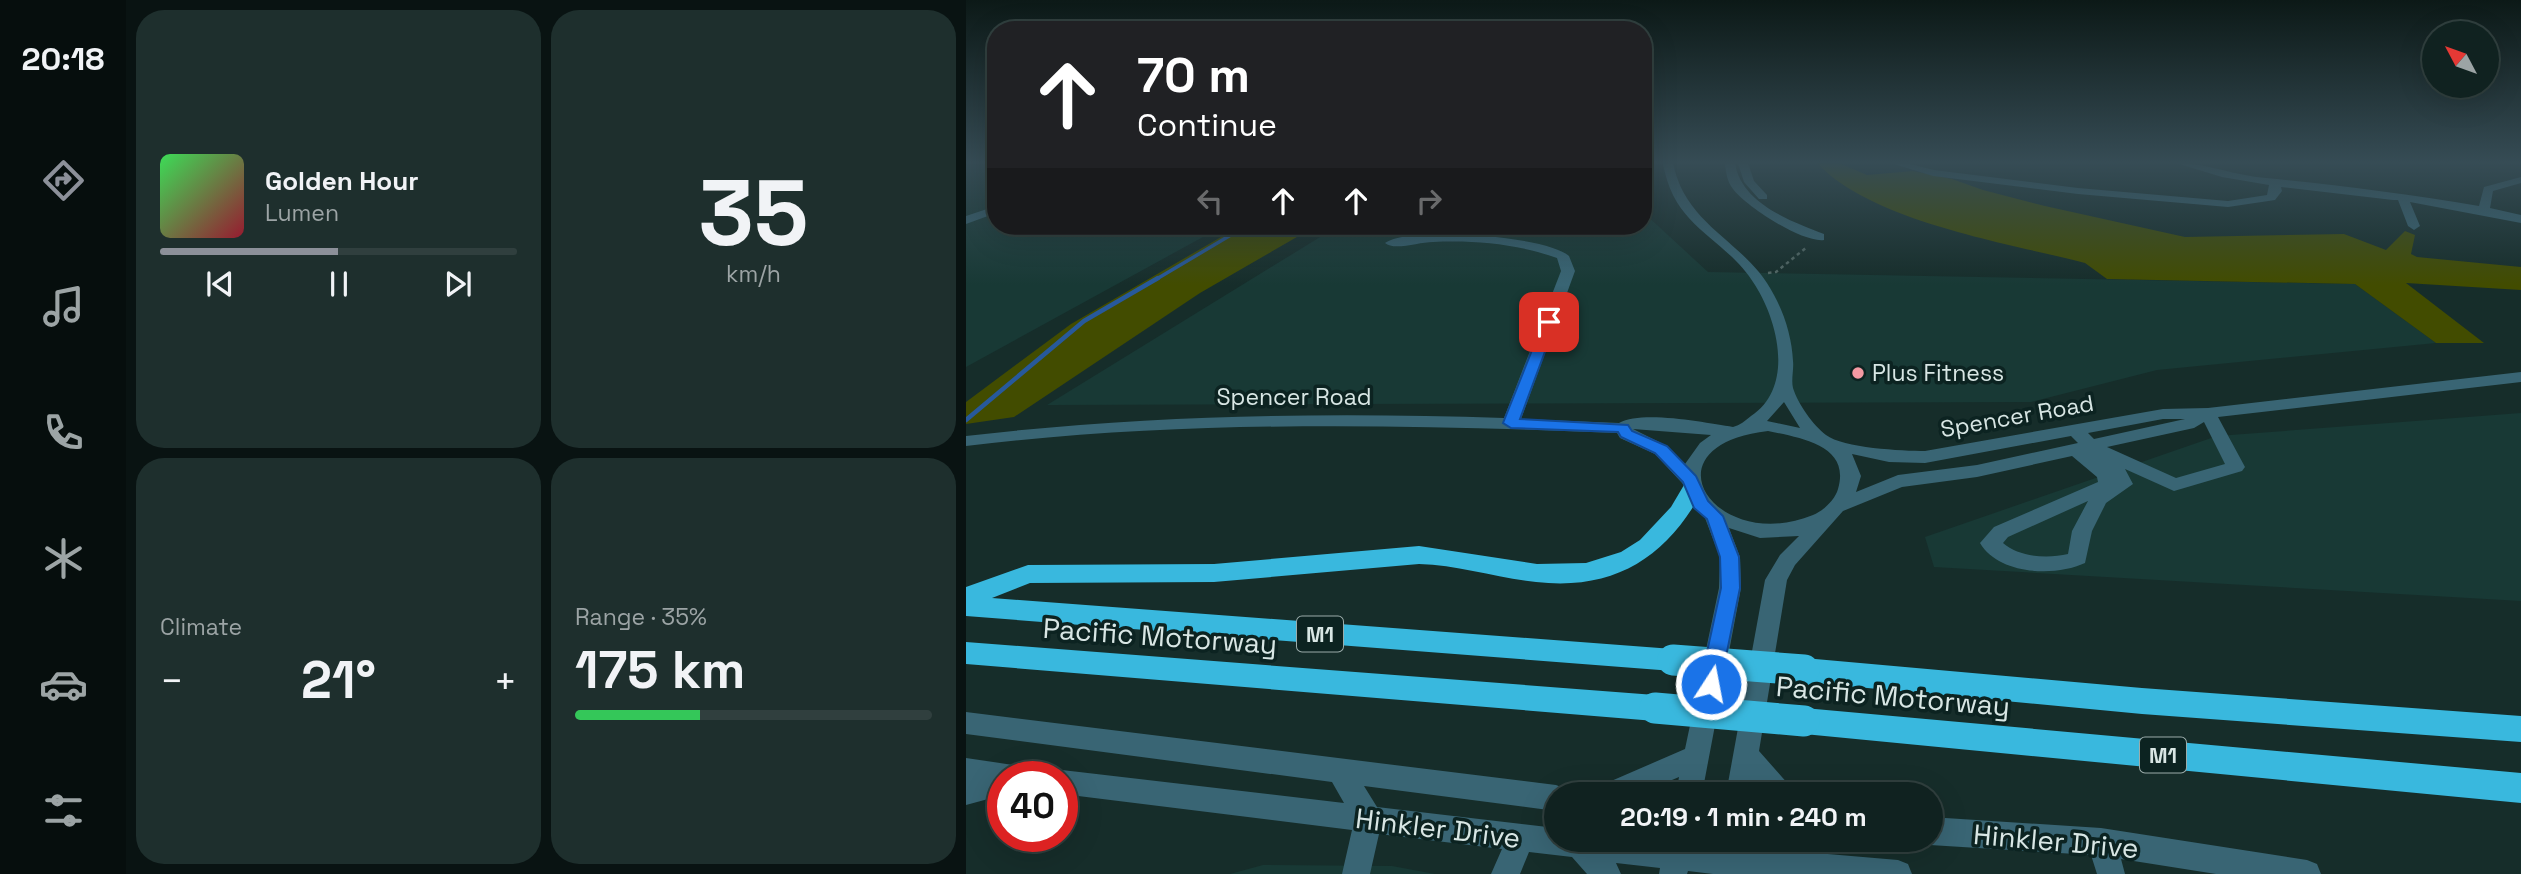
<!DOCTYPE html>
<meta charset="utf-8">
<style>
:root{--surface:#102220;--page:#1e2f2d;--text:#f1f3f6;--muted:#9ca4a5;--line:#303f3e;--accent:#8c9099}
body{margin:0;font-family:"Space Grotesk",sans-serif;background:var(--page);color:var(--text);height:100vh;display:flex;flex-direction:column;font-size:26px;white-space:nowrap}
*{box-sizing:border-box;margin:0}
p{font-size:23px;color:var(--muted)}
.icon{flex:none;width:38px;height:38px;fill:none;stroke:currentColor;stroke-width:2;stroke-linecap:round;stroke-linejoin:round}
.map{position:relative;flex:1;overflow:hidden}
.side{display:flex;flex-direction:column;gap:10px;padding:10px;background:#091312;width:840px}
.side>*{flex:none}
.hud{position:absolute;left:21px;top:21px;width:665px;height:214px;border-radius:28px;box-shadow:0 7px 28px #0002,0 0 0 2px var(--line);background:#202124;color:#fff;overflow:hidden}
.needle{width:46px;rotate:311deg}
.buttons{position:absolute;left:1456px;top:21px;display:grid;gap:14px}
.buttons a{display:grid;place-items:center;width:77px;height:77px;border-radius:50%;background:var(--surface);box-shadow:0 7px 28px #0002,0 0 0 2px var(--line);font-size:35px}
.speed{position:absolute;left:21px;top:761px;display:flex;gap:14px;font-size:35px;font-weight:700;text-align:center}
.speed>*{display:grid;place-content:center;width:91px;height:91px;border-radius:50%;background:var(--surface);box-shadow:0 7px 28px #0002,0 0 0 2px var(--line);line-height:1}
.speed .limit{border:10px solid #d22;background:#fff;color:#111}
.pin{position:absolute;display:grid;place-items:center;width:60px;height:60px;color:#fff;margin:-30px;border-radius:14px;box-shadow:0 4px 10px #0006}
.me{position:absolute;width:77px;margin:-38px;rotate:11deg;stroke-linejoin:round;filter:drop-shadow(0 0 5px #0008)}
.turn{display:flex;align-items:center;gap:24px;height:147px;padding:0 35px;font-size:32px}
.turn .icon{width:91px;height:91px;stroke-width:2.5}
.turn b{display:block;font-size:49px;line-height:60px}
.lanes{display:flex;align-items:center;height:66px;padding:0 35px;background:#0003;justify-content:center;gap:35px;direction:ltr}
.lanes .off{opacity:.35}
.big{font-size:52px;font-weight:800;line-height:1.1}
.side .tile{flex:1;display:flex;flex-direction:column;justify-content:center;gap:10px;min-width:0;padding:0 24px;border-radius:28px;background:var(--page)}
.side .dial{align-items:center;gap:0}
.dial b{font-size:91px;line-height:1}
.song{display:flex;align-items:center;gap:21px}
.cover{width:84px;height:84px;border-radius:10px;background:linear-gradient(135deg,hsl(130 70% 55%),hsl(350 70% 35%))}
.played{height:7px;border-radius:4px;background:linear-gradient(90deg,var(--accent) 50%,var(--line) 50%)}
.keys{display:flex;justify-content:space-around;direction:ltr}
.heat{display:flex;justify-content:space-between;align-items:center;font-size:38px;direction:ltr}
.charge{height:10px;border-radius:5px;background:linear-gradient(90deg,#34c759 35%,var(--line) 0)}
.side .tiles{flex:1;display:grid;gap:10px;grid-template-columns:repeat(2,1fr)}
.trip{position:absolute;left:578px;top:782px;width:399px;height:70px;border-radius:35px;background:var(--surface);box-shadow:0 7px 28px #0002,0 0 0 2px var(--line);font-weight:800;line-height:70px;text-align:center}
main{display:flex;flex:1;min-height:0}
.tab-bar{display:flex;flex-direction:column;width:126px;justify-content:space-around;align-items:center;background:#060e0d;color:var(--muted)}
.tab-bar .icon{width:49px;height:49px}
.tab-bar .selected{color:var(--accent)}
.tab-bar b{font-size:32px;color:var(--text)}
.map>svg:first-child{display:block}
.built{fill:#183935}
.green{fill:#424c00}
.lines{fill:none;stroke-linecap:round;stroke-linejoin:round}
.stream-far1{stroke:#27599b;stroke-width:3.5}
.stream{stroke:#27599b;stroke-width:4.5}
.path{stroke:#526764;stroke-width:2.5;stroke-dasharray:3.5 3.5;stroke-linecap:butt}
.minor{fill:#396574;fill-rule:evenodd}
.highway{fill:#39b8de;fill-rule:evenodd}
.highway-bridge{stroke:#39b8de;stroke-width:31}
.route{fill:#1a73e8;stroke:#114b97;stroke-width:2}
.poi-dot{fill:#f49aa3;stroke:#0c2321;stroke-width:2.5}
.labels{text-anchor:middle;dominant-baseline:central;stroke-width:7;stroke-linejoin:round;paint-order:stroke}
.shield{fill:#0c2321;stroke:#9bacaa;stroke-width:2}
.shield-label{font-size:21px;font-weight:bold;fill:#d8e6e4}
.poi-label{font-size:23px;fill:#d8e6e4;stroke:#0c2321;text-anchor:start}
.street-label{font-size:23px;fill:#d8e6e4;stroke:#0c2321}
.near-street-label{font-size:28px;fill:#d8e6e4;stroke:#0c2321}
</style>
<main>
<nav class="tab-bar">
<b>20:18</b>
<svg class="icon selected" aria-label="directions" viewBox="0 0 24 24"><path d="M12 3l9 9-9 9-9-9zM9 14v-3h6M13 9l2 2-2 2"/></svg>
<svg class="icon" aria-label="music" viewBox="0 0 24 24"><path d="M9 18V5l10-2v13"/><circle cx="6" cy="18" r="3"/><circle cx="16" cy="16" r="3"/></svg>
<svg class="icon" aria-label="phone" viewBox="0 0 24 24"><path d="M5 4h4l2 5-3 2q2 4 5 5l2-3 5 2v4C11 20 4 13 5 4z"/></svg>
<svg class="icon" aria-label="climate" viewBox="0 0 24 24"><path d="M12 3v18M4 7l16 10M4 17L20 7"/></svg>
<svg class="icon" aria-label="car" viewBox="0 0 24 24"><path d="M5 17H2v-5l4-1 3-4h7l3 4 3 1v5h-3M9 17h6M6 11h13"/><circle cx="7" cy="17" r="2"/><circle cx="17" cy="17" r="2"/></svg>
<svg class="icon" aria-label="filters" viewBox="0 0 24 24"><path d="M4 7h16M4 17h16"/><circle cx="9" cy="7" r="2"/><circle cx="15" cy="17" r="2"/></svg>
</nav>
<section class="side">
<div class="tiles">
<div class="tile">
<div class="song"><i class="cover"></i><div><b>Golden Hour</b><p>Lumen</p></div></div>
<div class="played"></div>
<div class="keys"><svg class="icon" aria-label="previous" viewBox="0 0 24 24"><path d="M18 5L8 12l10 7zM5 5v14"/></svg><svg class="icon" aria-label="pause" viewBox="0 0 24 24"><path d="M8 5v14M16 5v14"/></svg><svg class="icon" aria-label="next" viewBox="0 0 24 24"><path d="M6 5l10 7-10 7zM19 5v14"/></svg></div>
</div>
<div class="tile dial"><b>35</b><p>km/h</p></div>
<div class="tile"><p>Climate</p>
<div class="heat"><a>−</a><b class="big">21°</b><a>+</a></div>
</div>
<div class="tile"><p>Range · 35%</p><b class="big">175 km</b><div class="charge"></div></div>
</div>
</section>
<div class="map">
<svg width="1555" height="874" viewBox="0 0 1555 874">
<rect width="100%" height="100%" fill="#162d2a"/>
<!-- built -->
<path class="built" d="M0 163H30V226H257L0 367Z
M677 212 742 272 1389 284 1470 343 1191 370 1065 402 81 405 372 226H677Z
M1555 413V601L968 567 959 537 1251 436Z
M297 865 426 866 469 874H264Z"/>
<!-- green -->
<path class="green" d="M851 163H873L901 175 947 171 986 179 1017 190 1079 206 1219 237 1378 234 1420 250 1439 231 1449 235 1445 254 1451 257 1555 267V290L1440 283 1518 343H1470L1389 284 1141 279 1119 263C1042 243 906 222 851 163Z
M274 226H350L234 293 48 417 0 424V402L105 324Z"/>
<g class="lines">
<!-- stream-far1 -->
<path class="stream-far1" d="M189 280 280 226"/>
<!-- stream -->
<path class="stream" d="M0 420 118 321 192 278"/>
<!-- path -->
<path class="path" d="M802 273 810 272 841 247"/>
<!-- minor -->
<path class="minor" d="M697 163H707C720 228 781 241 808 295 819 315 826 339 827 361 828 369 825 380 827 388 832 404 847 425 860 435 877 448 936 451 959 451L1197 409 1242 408 1555 372V382L1252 417 1279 467 1276 471 1208 491 1159 469 1167 484 1140 503 1126 531 1119 563C1089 577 1033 575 1014 543L1028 527 1132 482 1131 477 1106 456 1011 477 936 487 877 511 829 565 821 580 793 751 823 785 827 794H798L788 783 786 794H760L799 580 814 555 833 536 794 538 763 528 774 557 775 588 736 794H710L713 777 673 794H632L636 785 719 749 753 588 754 557 739 518 726 505 717 484 689 454 654 438 651 433C433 424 217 420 0 446V436C179 415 358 412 538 418L595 271 591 258C552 244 509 240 467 242 453 242 428 251 419 243 442 225 581 236 603 256L609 271 555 419 653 423C677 410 740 423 767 427 774 425 779 421 785 416 828 388 813 323 789 285 759 236 708 230 697 163ZM818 402 834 428 801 421ZM1197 419H1219L1128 439 1122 433ZM1238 422 1259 464 1210 478 1141 447 1228 428ZM667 429 745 435 734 443 719 464 701 446ZM802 431C834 438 885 445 872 489 869 500 857 511 847 515 750 555 675 446 802 431ZM1105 436 1112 443 1011 465 932 475 890 492 895 476 886 454 923 462 959 463ZM1122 501 1106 531 1102 554C1081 559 1053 557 1037 543L1042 537Z
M759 163H769C775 203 824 221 858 234V240C836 243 781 207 767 189 761 181 760 173 759 163Z
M772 163H782L788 181 801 195V199H793L778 182Z
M925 163H940L968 170 1112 188 1262 201 1301 195 1303 185 1256 177 1210 163C1241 163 1270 176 1300 178 1370 185 1443 194 1513 206L1518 187 1555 177V183L1527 191 1524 208 1555 215V223L1444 202 1454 226 1448 230 1442 226 1432 200H1427L1315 187 1316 191 1309 200 1262 207 1112 194 967 176Z
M30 206V213L0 224V216Z
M0 712 590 785 600 789 602 794H590V811L398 786 411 807 590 828V840H727V843L751 845 752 840H780L779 847 932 860 942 864 946 874H747L722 871 721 874H693L694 868 650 863 655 874H621L606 857 563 852 554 874H525L536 849 413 834 404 874H376L386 830 96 794V777H85L87 773 96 770 378 803 366 782 0 734Z
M0 758 68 768 72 777H37V795L0 805Z
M964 817 1135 828 1341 860 1351 864 1355 874H1250L1155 859 1159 874H1131L1125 855 964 845 954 840H964Z"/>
<!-- highway -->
<path class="highway" d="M726 482 734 485 737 490C701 557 649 591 570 582 531 578 493 565 453 564L248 582 64 583 26 598 707 649 717 652 721 660 717 668 707 671 0 616V587L62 565 248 564 453 546 571 564 620 563 655 552 674 540 705 507 718 485Z
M0 642 689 695 699 699 704 708 699 717 689 721 0 664Z
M838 658 1176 688 1555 716V742L1176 714 838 682 828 678 824 670 828 662Z
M838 708 1555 773V803L838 734 827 730 823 721 827 712Z"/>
<!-- highway-bridge -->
<path class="highway-bridge" d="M707 660 838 670
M689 708 838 721"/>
</g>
<!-- sky -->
<linearGradient id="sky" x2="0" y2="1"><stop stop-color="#0c1917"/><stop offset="0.57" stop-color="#364c55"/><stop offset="1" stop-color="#364c55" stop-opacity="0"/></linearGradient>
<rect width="1555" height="285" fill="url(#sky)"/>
<!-- route -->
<path class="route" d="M578 320 590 322 554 419 662 425 666 431 701 446 730 476 742 501 757 516 773 557 774 588 753 691 745 694 737 691 734 684 755 588 754 557 741 519 728 508 717 482 689 453 655 437 652 432 545 428 537 423Z"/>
<!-- markers -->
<circle class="poi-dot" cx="892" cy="373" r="7"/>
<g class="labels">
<!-- shield labels -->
<g class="shield">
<rect x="331" y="616.5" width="46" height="35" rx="5"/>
<rect x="1174" y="737.5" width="46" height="35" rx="5"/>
</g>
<g class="shield-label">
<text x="354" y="634">M1</text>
<text x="1197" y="755">M1</text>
</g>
<!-- poi labels -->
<g class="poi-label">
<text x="906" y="373">Plus Fitness</text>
</g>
<!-- street labels -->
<g class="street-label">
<text x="328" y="397">Spencer Road</text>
<text transform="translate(1051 416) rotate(-10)">Spencer Road</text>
</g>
<!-- near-street labels -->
<g class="near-street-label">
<text transform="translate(194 636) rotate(4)">Pacific Motorway</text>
<text transform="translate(927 696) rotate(5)">Pacific Motorway</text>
<text transform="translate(472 828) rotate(7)">Hinkler Drive</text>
<text transform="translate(1090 841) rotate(5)">Hinkler Drive</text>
</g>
</g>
</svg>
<div class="buttons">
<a><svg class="needle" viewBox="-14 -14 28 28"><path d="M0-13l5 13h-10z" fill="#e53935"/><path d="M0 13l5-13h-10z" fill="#9ca4a5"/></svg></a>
</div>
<div class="speed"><div class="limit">40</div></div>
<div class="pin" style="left:583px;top:322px;background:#d93025"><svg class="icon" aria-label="arrive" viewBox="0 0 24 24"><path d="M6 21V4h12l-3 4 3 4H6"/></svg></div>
<svg class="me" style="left:745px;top:684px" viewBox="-20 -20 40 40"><circle r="17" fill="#1a73e8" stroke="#fff" stroke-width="3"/><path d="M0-11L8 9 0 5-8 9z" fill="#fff"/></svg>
<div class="trip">20:19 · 1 min · 240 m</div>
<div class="hud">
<div class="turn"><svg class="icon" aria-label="ahead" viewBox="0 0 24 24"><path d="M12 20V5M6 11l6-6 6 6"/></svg><div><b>70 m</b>Continue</div></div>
<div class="lanes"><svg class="icon off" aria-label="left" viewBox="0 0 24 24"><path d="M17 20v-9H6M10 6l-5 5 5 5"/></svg><svg class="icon" aria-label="ahead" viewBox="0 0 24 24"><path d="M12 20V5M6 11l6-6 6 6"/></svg><svg class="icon" aria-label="ahead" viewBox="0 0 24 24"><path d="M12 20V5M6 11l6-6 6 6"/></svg><svg class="icon off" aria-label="right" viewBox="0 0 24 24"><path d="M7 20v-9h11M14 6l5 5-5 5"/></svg></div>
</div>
</div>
</main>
